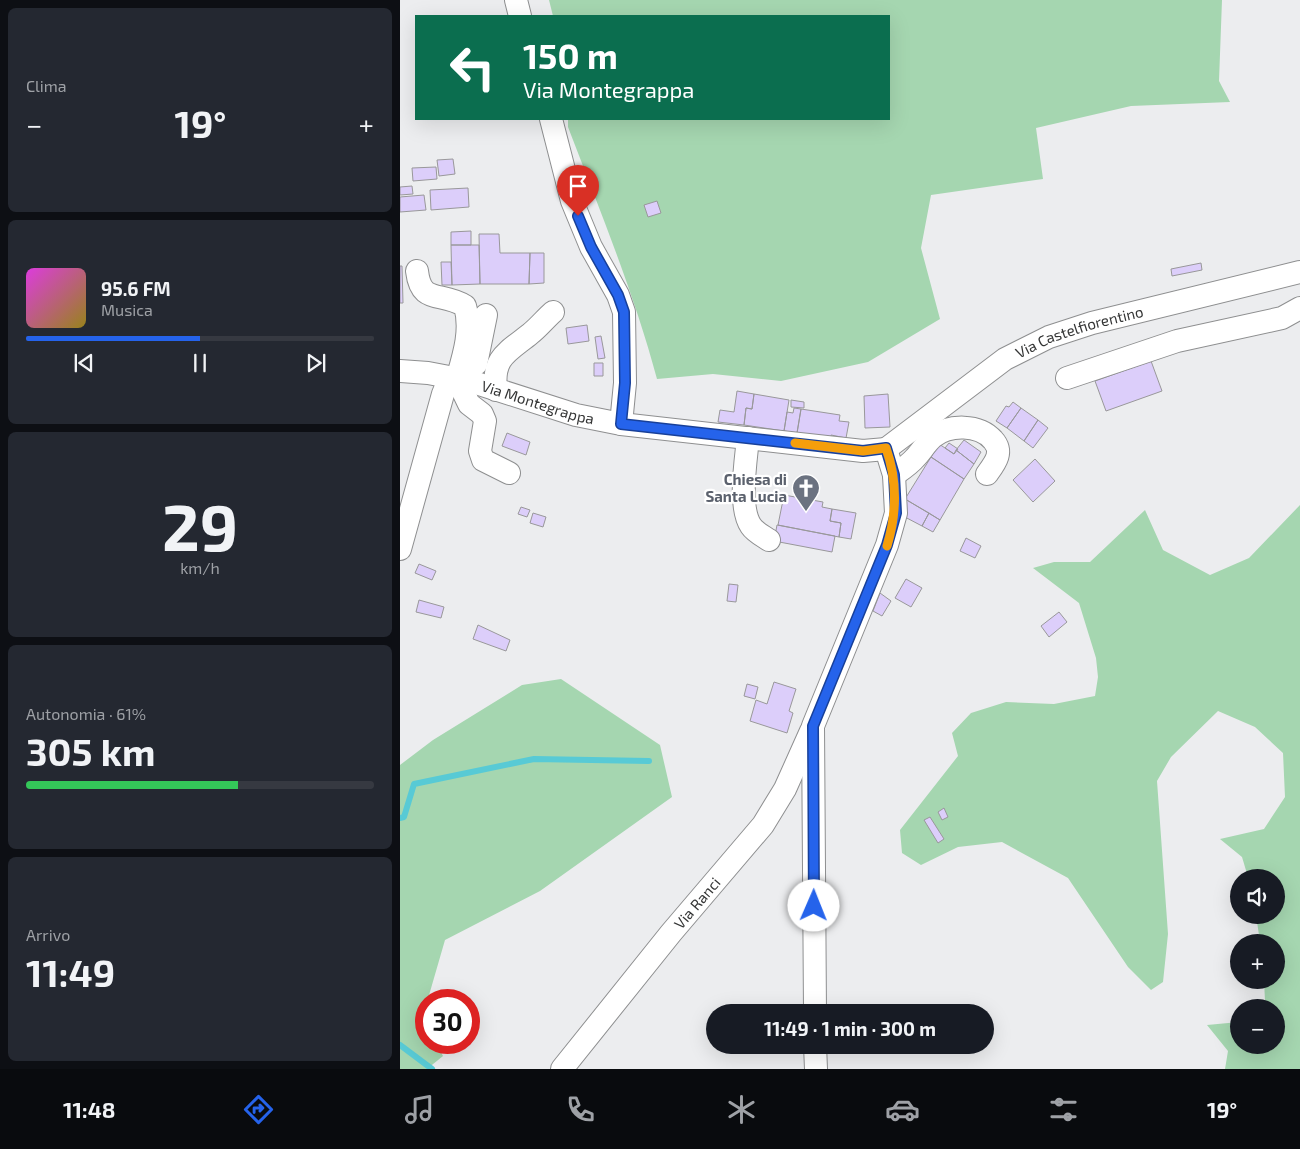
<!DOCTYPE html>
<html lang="it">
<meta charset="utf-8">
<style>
:root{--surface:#171b24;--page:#242831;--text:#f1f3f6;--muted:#9ea1a6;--line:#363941;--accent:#2563eb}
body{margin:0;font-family:"Exo 2",sans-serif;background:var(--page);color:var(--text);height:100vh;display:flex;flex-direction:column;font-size:19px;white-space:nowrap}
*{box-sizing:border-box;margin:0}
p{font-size:16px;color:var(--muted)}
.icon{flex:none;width:28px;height:28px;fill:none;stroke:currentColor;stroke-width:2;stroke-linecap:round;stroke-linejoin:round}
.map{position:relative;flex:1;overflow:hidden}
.drawer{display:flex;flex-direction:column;gap:8px;padding:8px;background:#0d0f14;width:400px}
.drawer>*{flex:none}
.banner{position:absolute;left:15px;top:15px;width:475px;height:105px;border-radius:0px;box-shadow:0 5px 20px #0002;background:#0b6e4f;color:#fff;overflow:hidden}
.controls{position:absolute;left:830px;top:869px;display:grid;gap:10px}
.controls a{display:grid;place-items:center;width:55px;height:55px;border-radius:50%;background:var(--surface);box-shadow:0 5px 20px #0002;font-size:25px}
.speed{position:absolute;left:15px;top:989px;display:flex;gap:10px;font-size:25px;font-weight:700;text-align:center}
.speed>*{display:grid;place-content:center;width:65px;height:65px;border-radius:50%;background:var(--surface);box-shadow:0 5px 20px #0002;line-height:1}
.speed .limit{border:8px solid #d22;background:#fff;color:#111}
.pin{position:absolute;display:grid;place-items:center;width:42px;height:42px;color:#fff;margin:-51px -21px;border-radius:50% 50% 50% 0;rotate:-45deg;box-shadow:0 0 5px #0007}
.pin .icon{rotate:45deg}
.me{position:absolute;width:55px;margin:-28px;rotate:1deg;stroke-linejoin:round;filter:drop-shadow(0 0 4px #0008)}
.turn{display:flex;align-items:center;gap:18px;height:105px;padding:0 25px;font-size:22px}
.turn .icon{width:65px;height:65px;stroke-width:2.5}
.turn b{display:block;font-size:35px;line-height:42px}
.big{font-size:38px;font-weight:700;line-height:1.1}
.drawer .tile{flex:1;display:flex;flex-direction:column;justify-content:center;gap:8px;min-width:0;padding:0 18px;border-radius:8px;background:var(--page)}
.drawer .dial{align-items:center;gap:0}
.dial b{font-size:65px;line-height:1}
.song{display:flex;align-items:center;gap:15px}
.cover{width:60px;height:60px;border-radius:8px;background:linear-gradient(135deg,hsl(300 70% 55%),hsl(50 70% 35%))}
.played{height:5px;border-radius:2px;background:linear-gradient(90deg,var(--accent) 50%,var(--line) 50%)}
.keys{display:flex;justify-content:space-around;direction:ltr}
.heat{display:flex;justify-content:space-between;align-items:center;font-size:28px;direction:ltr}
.charge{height:8px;border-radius:4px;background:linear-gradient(90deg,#34c759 61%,var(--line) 0)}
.trip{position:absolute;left:306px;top:1004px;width:288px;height:50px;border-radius:25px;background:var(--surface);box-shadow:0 5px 20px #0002;font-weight:700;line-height:50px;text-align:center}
.dock{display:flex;height:80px;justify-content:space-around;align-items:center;background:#090b0e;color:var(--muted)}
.dock .icon{width:35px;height:35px}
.dock .on{color:var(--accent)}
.dock b{font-size:22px;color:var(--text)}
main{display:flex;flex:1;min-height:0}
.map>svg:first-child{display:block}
.green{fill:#a5d6b0}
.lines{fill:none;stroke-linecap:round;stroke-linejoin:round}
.stream{stroke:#58cad5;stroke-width:6}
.building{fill:#dccefa;stroke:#99989a}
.minor-casing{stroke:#8e8f90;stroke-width:24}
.minor{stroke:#fff;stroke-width:22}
.route-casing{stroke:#184099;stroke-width:12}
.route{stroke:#2563eb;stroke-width:9}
.slow{stroke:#f59e0b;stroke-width:9}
.labels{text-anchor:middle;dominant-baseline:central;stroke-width:4.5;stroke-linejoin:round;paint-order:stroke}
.street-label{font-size:15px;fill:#353636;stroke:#fff}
.worship-label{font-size:15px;font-weight:bold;fill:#5b616d;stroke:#fff;text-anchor:end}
</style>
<main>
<section class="drawer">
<div class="tile"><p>Clima</p>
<div class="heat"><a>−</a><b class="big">19°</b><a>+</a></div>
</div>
<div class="tile">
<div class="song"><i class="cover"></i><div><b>95.6 FM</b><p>Musica</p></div></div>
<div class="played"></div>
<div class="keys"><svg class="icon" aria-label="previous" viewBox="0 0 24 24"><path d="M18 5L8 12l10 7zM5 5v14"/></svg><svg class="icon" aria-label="pause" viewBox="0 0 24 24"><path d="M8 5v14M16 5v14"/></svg><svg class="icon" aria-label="next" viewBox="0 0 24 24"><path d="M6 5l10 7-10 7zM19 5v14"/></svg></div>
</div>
<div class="tile dial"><b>29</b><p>km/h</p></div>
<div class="tile"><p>Autonomia · 61%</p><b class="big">305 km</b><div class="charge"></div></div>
<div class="tile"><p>Arrivo</p><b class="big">11:49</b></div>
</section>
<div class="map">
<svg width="900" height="1069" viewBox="0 0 900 1069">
<rect width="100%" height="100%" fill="#ecedef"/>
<!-- green -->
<path class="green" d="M149 0H822L819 81 830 102 731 106 636 128 643 179 531 195 521 248 540 319 468 362 381 381 313 374 257 379C234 293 200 211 168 127V119H489V16H153Z
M900 505V1069H825L828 1051 807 1025 839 1022V1045H876V1008L858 1007 865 1001 864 980H876V942H860L856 915H876V878L848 877 842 857 820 839 864 829 885 797 883 753 855 727 818 711 771 757 757 781 768 934 763 982 751 990 728 967 668 878 602 842 558 847 521 865 502 853 500 830 558 756 552 733 571 713 606 702 654 704 695 696 698 677 696 658 679 603 633 568 654 562H690L745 510 763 550 810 575 849 558Z
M161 679 260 745 272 797 140 891 45 940 23 1016 26 1022V1042L36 1043 43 1056 27 1069H0V765L33 740 122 685Z"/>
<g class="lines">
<!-- stream -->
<path class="stream" d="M0 818 4 817 14 784 134 759 249 761
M0 1045 32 1069"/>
</g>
<!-- building -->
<path class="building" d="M53 159 55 174 39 176 37 160Z
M36 167 37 179 13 181 12 168Z
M12 186 13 194 0 195V187Z
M68 188 69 207 31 210 30 190Z
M24 195 26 210 0 212V197Z
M257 201 261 213 248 217 244 205Z
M71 231V245H51V232Z
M79 234H99L100 253H130L129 284H80Z
M51 245H79L80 284 52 285Z
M130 253H144V283L129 284Z
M41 262H51L52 285H42Z
M801 263 802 270 772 276 771 269Z
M0 266H2L3 303H0Z
M187 325 189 341 168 344 166 328Z
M201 336 205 358 198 359 195 337Z
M751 361 762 391 706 411 695 381Z
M194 363H203V376H194Z
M337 391 354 394 352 409 346 408 344 425 318 422 320 410 334 412Z
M354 394 389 400 384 431 344 425 346 408 352 409Z
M488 394 490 427 465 428 464 396Z
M391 400 404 402V408L391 407Z
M613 402 621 408 607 428 596 421 606 406 609 407Z
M394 408 401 409 397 433 384 431 387 412 393 413Z
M621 408 638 420 624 441 607 428Z
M401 409 440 415 439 421 449 422 446 438 431 435V438L397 433Z
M638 420 648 428 633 448 624 441Z
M107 433 130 442 126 455 102 446Z
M564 440 581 452 574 464 556 450Z
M549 443 558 449 554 454 545 448Z
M539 444 554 454 556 450 574 464 564 479 531 457Z
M531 457 564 479 540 520 505 499Z
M635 459 655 481 633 502 613 480Z
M384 495 423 502 422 507 432 509 430 521 441 523 439 537 378 525Z
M505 499 529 513 522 526 503 516Z
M121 507 130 510 127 517 118 514Z
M432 509 456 513 451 539 439 537 441 523 430 521Z
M133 513 146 517 143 527 130 523Z
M529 513 540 520 533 532 522 526Z
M377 525 435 536 432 552 374 541Z
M566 538 581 546 575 558 560 551Z
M19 564 36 571 32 580 15 573Z
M506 579 522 588 511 607 495 598Z
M329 584 338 585 336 602 327 601Z
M480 593 491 601 482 616 473 611Z
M19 600 44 607 41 618 16 612Z
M659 612 667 622 649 637 641 626Z
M78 625 110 640 106 651 73 639Z
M374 682 396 689 389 711 393 713 387 733 350 721 356 700 367 704Z
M347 684 358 687 355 699 344 696Z
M544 808 548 817 542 820 538 812Z
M530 817 544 839 538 843 524 820Z"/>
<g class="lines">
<!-- minor casing -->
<g class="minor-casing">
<g id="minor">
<path d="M116 0 120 16"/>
<path d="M151 119 172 201 191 247 218 295 224 312 225 383 221 424"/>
<path d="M17 271C21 305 40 291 65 306 72 330 64 355 57 379L69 404 82 414 85 421 80 451 83 460 109 473"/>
<path d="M76 364 86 315"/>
<path id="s1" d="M0 371 28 373 70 381 176 415 221 424 463 451 486 449"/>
<path d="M667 378 777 341 882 318 900 308"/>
<path d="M96 390C92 357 108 352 130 334 138 328 145 319 153 312"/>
<path d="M348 438C346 460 338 507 351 526 355 532 363 536 369 540"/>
<path id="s2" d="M486 449 605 359 649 337 692 323 900 272"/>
<path d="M494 475C501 470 509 465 515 458 521 452 526 443 533 437 549 424 579 424 593 440 604 452 595 463 587 474"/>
<path d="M0 549 43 394 50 377"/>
<path d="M415 1012 413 726 487 545 496 513 494 475 486 449"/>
<path d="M415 1045 416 1069"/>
<path id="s3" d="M162 1069 271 933 363 825 385 789 411 731"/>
</g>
</g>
<!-- minor -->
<use href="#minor" class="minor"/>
</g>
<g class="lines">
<!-- route casing -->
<g class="route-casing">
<path id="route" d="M178 216 191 247 218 295 224 312 225 383 221 424 463 451 486 448 494 475 496 513 487 545 413 726 414 906"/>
</g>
<!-- route -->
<use href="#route" class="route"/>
<!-- slow -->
<path class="slow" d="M395 443 463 451 486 448C498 482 497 513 487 546"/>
</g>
<!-- icons -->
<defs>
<g id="church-pin" transform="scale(1.4375)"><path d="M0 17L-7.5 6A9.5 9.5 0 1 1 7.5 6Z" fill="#6b7280" stroke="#fff"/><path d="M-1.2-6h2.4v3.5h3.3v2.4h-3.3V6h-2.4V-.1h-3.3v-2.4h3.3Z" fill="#fff"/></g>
</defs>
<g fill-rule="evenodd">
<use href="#church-pin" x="406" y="488"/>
</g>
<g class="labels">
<!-- street labels -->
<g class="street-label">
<text stroke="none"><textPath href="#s2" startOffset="229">Via Castelfiorentino</textPath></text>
<text stroke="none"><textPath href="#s1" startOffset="142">Via Montegrappa</textPath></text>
<text stroke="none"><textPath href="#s3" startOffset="214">Via Ranci</textPath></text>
</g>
<!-- worship labels -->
<g class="worship-label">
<text x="387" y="479">Chiesa di<tspan x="387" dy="17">Santa Lucia</tspan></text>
</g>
</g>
</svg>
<div class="controls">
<a><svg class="icon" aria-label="sound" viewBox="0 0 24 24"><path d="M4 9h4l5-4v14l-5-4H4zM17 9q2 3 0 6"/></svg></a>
<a>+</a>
<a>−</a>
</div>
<div class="speed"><div class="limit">30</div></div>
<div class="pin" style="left:178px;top:216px;background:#d93025"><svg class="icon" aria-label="arrive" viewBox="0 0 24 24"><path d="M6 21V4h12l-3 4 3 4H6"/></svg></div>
<svg class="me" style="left:414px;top:906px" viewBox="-20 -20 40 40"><circle r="19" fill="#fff"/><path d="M0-13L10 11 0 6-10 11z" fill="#2563eb"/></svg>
<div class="trip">11:49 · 1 min · 300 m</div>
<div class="banner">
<div class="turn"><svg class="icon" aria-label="left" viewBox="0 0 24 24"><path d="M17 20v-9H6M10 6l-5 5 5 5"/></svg><div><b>150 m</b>Via Montegrappa</div></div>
</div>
</div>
</main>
<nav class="dock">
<b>11:48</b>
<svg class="icon on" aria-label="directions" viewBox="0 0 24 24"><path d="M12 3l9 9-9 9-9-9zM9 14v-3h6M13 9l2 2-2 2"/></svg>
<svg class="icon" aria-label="music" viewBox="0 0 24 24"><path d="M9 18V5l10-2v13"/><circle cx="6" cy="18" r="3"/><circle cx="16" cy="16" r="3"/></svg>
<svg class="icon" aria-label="phone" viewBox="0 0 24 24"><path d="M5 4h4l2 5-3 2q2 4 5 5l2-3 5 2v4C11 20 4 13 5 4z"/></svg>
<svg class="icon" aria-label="climate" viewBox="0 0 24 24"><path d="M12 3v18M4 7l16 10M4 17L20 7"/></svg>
<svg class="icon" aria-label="car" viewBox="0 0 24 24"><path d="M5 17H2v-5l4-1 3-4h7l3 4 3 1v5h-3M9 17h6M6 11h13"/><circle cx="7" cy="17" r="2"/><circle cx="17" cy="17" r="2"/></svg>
<svg class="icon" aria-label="filters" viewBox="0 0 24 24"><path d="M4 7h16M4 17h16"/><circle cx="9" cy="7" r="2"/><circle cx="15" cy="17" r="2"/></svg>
<b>19°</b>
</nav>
